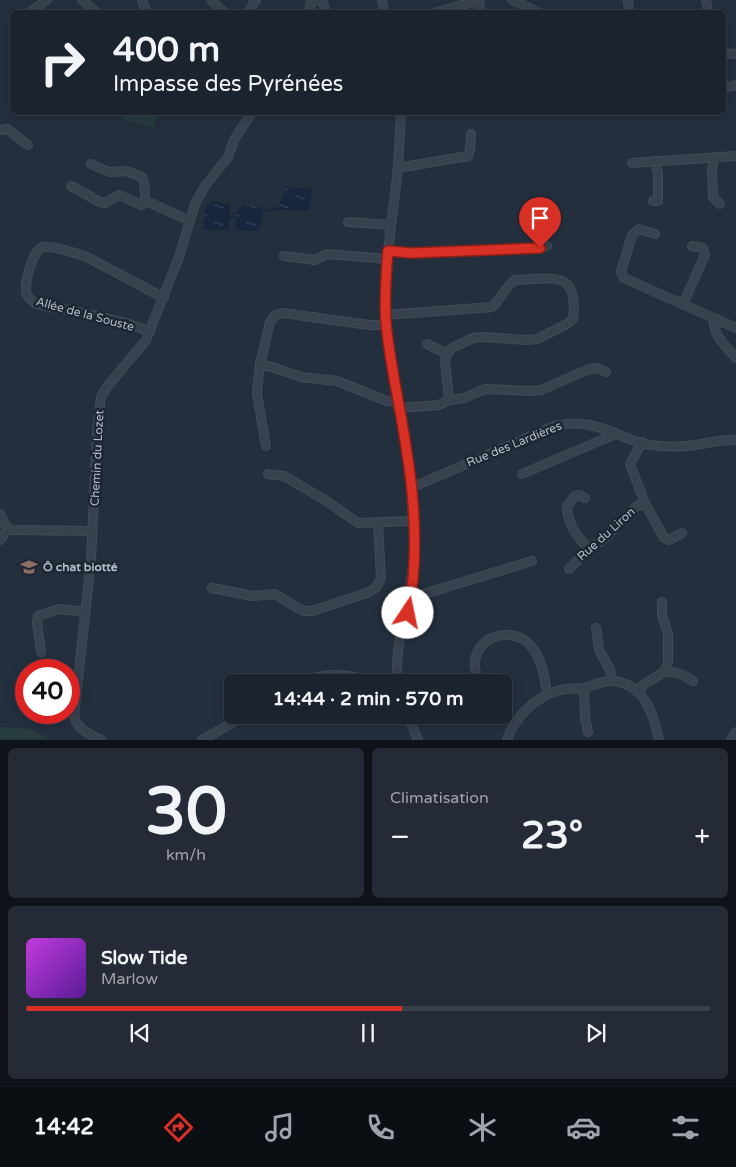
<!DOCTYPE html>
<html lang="fr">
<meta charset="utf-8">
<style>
:root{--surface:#1b232e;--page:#242b36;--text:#f1f3f6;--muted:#a0a4aa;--line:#39404a;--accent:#d93025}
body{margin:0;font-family:"Varela Round",sans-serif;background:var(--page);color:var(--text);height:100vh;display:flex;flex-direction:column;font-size:19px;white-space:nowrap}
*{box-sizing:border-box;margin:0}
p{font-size:16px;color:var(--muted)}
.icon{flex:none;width:28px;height:28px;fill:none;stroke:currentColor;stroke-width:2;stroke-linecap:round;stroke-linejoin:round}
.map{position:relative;height:740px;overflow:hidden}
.panel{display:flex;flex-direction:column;gap:8px;padding:8px;background:#0f1319;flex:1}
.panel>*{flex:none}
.top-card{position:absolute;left:10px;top:10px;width:716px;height:105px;border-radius:8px;box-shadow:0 2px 12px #0003,0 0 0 1px var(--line);background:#1b232e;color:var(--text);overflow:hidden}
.speed{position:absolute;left:15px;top:659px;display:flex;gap:10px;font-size:25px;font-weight:700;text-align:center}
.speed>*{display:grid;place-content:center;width:65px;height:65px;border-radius:50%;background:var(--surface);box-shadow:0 2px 12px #0003,0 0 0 1px var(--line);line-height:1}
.speed .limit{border:8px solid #d22;background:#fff;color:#111}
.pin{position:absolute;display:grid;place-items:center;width:42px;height:42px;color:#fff;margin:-51px -21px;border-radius:50% 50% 50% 0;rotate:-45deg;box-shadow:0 0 5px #0007}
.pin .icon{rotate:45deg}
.me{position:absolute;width:55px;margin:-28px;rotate:11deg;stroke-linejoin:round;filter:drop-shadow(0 0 4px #0008)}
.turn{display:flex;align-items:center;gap:18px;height:105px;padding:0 20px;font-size:22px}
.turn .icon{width:65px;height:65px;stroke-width:2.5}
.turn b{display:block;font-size:35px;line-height:42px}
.big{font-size:38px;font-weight:800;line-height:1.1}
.panel .tile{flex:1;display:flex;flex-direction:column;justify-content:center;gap:8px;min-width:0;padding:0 18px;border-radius:8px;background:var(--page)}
.panel .dial{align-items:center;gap:0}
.dial b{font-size:65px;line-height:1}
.song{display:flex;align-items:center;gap:15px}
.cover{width:60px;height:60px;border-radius:8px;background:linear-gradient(135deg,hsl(290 70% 55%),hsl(270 70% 35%))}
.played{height:5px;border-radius:2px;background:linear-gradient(90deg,var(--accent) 55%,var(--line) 55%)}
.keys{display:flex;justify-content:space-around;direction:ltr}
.heat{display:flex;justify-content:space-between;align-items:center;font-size:28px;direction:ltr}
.panel .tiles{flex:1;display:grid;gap:8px;grid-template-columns:1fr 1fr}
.tile:last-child{grid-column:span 2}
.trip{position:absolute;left:224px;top:674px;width:288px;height:50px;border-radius:8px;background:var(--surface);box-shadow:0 2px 12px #0003,0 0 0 1px var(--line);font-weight:800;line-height:50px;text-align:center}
.tabs{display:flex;height:80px;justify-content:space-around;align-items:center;background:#0b0e12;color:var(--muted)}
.tabs .icon{width:35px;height:35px}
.tabs .active{color:var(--accent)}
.tabs b{font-size:22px;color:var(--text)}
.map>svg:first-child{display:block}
.grass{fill:#263c3f}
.water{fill:url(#water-ripples)}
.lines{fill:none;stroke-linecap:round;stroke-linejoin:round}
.minor-casing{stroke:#414a57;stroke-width:10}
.minor{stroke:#38414e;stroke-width:8}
.route-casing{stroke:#8d1f18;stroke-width:12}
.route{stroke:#d93025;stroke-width:9}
.labels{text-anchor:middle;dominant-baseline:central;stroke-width:5;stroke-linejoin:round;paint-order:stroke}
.street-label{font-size:12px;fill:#b4bcc9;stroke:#1d2633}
.poi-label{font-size:12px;font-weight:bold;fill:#b4bcc9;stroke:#1d2633;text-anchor:start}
</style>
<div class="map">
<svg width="736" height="740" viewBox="0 0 736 740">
<defs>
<pattern id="water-ripples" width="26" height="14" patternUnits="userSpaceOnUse" patternTransform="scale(1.25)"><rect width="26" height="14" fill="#17263c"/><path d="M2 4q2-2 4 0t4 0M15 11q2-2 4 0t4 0" fill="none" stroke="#364457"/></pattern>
</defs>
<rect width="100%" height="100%" fill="#242f3e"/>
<!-- grass -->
<path class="grass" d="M125 113V112L158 113 153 128 123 119Z
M0 727 32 729 49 739H0Z"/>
<!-- water -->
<path class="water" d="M289 187 312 189 310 209 306 211 276 210 263 212 260 227 257 231H239L236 228V218H230L229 228 227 230H204L203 227 206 207 213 201 228 204 230 206V215H236L238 209 243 205 260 207 264 210C282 208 280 202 286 188Z"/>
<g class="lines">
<!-- minor casing -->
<g class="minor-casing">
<path id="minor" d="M82 0 96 12
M142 0 146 12
M211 0 224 12
M316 0C323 1 326 6 324 12
M382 0 384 12
M512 0 538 12
M628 0 629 12
M706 0 708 12
M478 1 481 12
M30 12 47 0
M248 12 256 0
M310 12V5L316 0
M437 12 480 0
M724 53 736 54
M724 88 736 85
M0 130 7 129 28 145
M714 157 712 170 713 197 720 204
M632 163 736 156
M91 164 109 172 126 171 142 177C147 187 143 192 146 201L190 221
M398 168 468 156 470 150 471 134
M71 186 100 202 105 203 119 195 141 205 146 201
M653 201H658V173L655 161
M348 222 391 225
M655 234 639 229 632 235 621 272 624 278 736 328
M388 251 412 253 540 248 547 246
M284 256 315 260 327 254 388 259
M683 304 705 255 703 248 692 246
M386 315 492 307C501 299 505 287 515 280 553 279 579 269 573 319L567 324 537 339 527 340 482 337 473 338 452 348 447 354 445 361 449 400 439 405 398 408
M715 318C710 333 727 347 736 358
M150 332C125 321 96 316 69 310 58 308 45 307 35 303 32 301 29 298 27 295 23 286 32 250 43 247 53 245 77 254 87 257L164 298
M427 344 447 354
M260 364 275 368 301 377 337 381 387 401 397 402
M449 400 464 398 485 389 530 391 541 390 589 369 597 368 606 372
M642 442 630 464 645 503 664 538 669 540 682 533
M266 446 257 393 260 364 270 322 275 315 283 313 369 325H386
M268 474 284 476 325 500 358 523 413 521
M522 474 611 436 614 432
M411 486 420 484 554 426C599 415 620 443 659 446 668 446 677 447 686 446 703 445 719 439 736 440
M585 498 579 495 574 497 567 506C568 526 576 535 589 549
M0 514 6 526 12 530 92 531
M0 540 8 529
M569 569 589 549 604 539 637 506 645 503
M212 588 253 596 275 594 296 607 304 611H312L367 593 376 588 381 578 378 524
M417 596 532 561
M596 628 599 650 610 670 612 681
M401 629 407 632C426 623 423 616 418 598L414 595
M41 652 37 623 38 616 59 609 86 612
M664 672C676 671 684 675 693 681
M304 682C323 672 351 673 370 682
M397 682C394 634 415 591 414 544 413 512 411 479 406 446 399 403 388 360 386 316 383 269 392 223 397 177 399 155 400 134 401 112
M479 682C478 678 475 672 475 668 472 637 510 625 529 644 542 657 545 678 547 694
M584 688 585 718 588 732
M638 691 643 685 664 672 668 662V634L662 615V602
M408 715 418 740
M101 740C90 734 77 730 74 716L91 560 97 432 101 397 107 387 146 340 179 257 195 204 205 186 228 157 234 140 252 112
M202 740 246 715
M507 740C515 717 534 698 557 691 566 688 575 689 584 688 593 686 603 680 613 681 644 684 654 714 659 740
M731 740 736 732"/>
</g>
<!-- minor -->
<use href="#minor" class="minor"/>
</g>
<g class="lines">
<!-- route casing -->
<g class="route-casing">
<path id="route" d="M408 613C419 559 415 501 406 447 400 405 390 365 386 323 384 299 386 275 388 251L412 253 540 248"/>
</g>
<!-- route -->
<use href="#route" class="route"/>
</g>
<!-- icons -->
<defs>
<g id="school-bare" transform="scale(1.35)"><path d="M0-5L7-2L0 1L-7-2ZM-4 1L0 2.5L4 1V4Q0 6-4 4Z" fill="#8d6e63" stroke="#1d2633" stroke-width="2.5" paint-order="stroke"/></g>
</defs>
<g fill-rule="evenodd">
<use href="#school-bare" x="29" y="567"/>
</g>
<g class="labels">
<!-- street labels -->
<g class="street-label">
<text transform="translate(85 314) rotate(15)">Allée de la Souste</text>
<text transform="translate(514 444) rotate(-22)">Rue des Lardières</text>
<text transform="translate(97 458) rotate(-87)">Chemin du Lozet</text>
<text transform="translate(606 534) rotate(-42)">Rue du Liron</text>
</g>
<!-- poi labels -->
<g class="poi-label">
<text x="43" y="567">Ô chat biotté</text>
</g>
</g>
</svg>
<div class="speed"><div class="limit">40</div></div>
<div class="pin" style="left:540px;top:248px;background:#d93025"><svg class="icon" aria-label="arrive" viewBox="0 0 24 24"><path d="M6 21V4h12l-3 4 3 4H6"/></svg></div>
<svg class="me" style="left:408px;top:613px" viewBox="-20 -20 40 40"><circle r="19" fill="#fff"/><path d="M0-13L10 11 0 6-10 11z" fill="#d93025"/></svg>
<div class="trip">14:44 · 2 min · 570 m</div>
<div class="top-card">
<div class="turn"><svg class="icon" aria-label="right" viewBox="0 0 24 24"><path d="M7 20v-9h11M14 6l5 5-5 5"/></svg><div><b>400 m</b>Impasse des Pyrénées</div></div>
</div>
</div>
<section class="panel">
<div class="tiles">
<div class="tile dial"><b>30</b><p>km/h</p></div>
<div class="tile"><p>Climatisation</p>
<div class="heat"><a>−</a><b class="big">23°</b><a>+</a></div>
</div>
<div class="tile">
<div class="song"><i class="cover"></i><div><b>Slow Tide</b><p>Marlow</p></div></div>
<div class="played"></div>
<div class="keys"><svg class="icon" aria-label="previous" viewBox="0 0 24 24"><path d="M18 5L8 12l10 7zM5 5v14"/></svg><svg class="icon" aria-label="pause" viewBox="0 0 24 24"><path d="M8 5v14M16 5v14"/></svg><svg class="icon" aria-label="next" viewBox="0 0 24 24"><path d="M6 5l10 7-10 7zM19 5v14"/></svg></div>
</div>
</div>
</section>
<nav class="tabs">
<b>14:42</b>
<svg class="icon active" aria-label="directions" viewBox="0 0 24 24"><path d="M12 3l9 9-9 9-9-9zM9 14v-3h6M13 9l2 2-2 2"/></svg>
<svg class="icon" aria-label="music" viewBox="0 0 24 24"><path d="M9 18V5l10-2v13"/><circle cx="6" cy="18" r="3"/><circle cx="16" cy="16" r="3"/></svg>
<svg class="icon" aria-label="phone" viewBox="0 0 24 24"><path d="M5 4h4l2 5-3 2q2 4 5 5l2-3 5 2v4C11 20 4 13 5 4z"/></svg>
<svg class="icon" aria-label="climate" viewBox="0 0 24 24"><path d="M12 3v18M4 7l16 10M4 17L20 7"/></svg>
<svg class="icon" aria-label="car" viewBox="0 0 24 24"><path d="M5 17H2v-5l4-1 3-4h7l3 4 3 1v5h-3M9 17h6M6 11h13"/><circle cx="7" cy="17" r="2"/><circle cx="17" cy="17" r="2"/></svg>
<svg class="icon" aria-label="filters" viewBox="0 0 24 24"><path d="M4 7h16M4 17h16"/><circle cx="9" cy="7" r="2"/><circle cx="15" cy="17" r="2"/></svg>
</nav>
